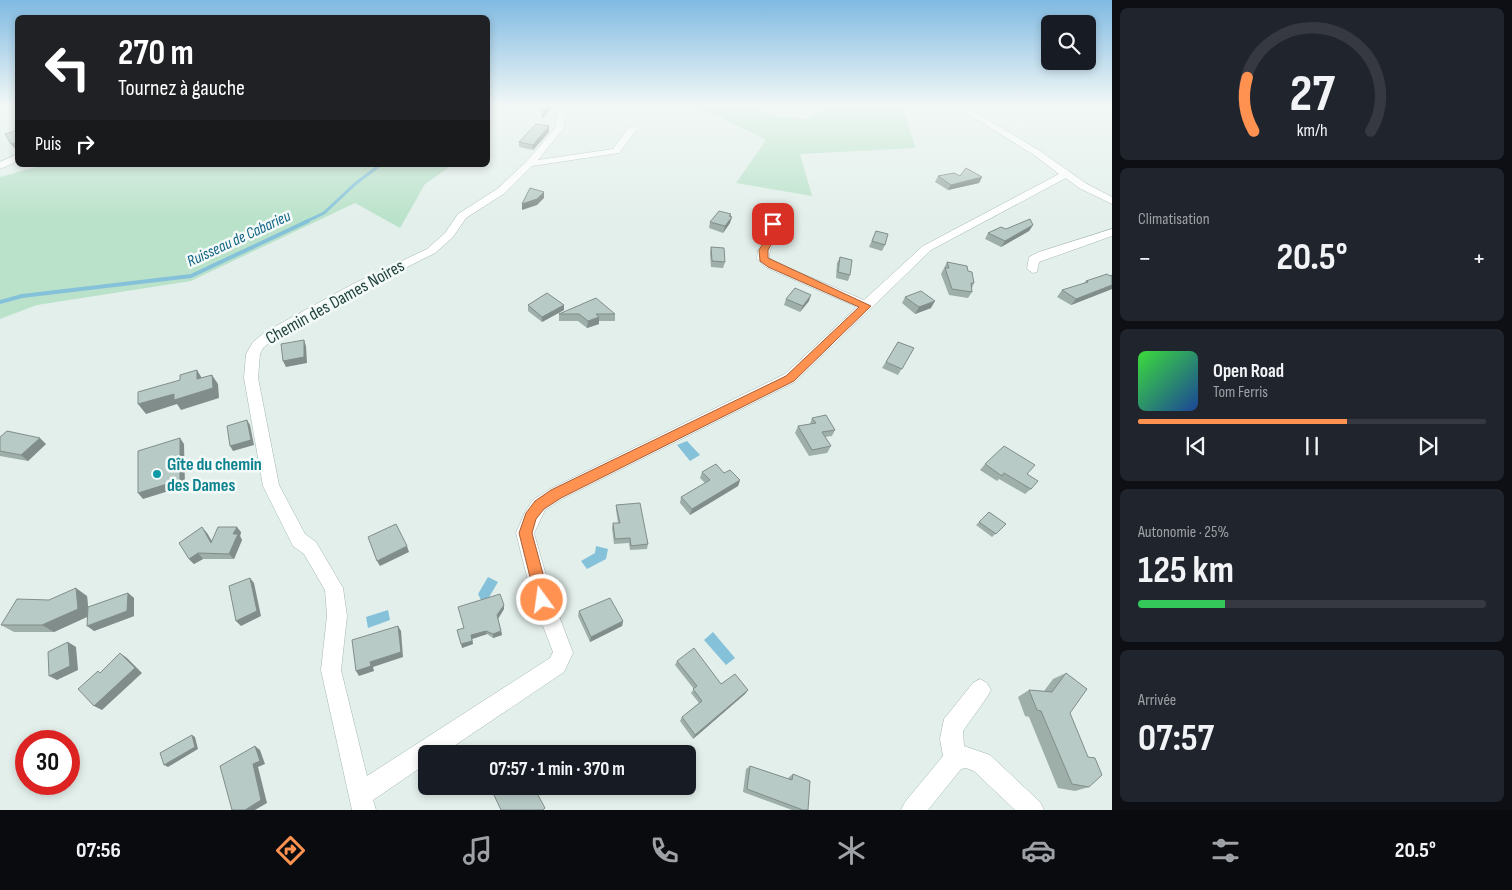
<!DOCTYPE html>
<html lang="fr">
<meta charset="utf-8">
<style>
:root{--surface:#171b24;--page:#20242c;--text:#f1f3f6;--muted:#9ea1a6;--line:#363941;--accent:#ff9151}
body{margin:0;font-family:"Sofia Sans Condensed",sans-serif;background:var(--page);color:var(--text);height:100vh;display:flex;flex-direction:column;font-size:19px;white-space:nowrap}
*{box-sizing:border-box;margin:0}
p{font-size:16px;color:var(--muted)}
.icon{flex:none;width:28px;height:28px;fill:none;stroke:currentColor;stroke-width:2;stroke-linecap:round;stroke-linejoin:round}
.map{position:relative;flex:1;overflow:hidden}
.side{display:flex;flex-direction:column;gap:8px;padding:8px;background:#0d0f14;width:400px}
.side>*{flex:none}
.guide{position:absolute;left:15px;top:15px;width:475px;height:152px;border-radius:8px;box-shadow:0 2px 8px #0003;background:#202124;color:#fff;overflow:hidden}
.buttons{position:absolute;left:1041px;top:15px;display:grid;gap:10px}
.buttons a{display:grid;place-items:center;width:55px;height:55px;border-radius:8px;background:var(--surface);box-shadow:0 2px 8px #0003;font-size:25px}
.speed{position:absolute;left:15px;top:730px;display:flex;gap:10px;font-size:25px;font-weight:700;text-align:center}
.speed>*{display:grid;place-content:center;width:65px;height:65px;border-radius:50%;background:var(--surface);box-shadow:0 2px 8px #0003;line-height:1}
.speed .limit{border:8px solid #d22;background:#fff;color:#111}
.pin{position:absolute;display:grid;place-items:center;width:42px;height:42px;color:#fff;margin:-21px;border-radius:10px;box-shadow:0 2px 8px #0006}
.me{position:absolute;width:55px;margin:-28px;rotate:346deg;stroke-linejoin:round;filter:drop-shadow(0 0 4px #0008)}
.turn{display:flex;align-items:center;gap:18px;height:105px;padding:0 20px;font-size:22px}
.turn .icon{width:65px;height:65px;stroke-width:2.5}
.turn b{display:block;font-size:35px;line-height:42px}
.then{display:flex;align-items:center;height:48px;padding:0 20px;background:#0003;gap:10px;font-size:19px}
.big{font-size:38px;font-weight:700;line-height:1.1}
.side .tile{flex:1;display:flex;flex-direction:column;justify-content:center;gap:8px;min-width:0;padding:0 18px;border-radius:8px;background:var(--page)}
.side .dial{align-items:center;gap:0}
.dial svg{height:130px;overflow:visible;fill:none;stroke:var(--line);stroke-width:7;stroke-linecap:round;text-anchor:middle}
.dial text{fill:var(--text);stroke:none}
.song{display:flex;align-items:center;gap:15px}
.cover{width:60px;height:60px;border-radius:8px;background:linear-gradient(135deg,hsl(120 70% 55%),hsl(220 70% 35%))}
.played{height:5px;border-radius:2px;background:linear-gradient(90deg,var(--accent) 60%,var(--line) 60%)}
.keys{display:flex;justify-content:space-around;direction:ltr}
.heat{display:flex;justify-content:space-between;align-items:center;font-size:28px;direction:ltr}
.charge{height:8px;border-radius:4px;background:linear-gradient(90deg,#34c759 25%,var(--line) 0)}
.trip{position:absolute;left:418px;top:745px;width:278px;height:50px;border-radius:8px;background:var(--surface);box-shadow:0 2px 8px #0003;font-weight:700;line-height:50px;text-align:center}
.menu{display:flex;height:80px;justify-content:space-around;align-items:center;background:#090b0e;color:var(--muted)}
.menu .icon{width:35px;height:35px}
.menu .active{color:var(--accent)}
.menu b{font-size:22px;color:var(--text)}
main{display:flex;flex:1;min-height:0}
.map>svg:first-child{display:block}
.green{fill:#bae2ca}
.water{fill:#85c2da}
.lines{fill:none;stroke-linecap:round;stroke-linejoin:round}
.stream-far1{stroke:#85c2da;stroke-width:3}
.stream{stroke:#85c2da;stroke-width:4}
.minor-casing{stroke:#a5b8b4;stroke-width:1}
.minor{fill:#fff;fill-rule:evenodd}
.wall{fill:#9eaea9}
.shaded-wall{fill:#818d8a}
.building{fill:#b8cac5;stroke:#818d8a}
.route{fill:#ff9151;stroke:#a65e35}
.culture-dot{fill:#0f9aa8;stroke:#f4faf8;stroke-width:2}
.labels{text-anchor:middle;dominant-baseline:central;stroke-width:5;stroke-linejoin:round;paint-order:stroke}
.far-water-label{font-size:16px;font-style:italic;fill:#126587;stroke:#f4faf8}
.street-label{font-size:18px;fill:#20433e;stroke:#f4faf8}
.culture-label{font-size:18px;font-weight:bold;fill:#0d838f;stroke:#f4faf8;text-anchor:start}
</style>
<main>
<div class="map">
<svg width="1112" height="810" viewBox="0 0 1112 810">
<rect width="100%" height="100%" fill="#e3efeb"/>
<!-- green -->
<path class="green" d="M571 105H748L778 117 808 119 834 105H901L916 148 800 154 812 196 736 183 766 140 714 114 680 107 570 109Z
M43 165H452L425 184 400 228 355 203 191 281 37 305 0 319V177Z"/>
<!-- water -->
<path class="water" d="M687 441 700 455 690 461 677 445Z
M596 546 608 549 606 559 587 569 581 561 595 553Z
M488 577 498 582 488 599 481 600 478 594Z
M388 610 390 620 368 628 366 617Z
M713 632 735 658 726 665 704 640Z"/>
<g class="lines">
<!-- stream-far1 -->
<path class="stream-far1" d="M305 222 324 213 355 184 380 165"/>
<!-- stream -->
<path class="stream" d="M0 302 22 296 191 276 308 221"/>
<!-- minor casing -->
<g class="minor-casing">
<path id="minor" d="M559 105H567L564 128 538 160 613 149 629 127H635L637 129 619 153 532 166 505 193 466 218 453 237 435 253 361 290 275 338 263 348 260 354 258 378 279 485 305 534 316 542 343 588 347 616 341 670 367 776 550 658 553 652 533 600 516 533 525 512 533 500 550 489 785 374 857 307 767 268 757 259 758 250 769 230 768 226 756 219 758 217H766L777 222 781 230 770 250 769 258 775 262 864 300 923 246 1059 174 1034 155 953 105H964L1040 151 1087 184 1112 197V204L1079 188 1066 178 931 250 795 382 562 499 545 510 534 533 553 600 573 653 564 672 442 754H426V764L373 800 376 810H352L321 670 327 616 325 590 304 554 293 546 263 486 244 378 246 354 253 342 265 332 353 284 427 249 445 233 458 214 497 189 526 162 555 128Z
M18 154V161L0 169V162Z
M1112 229V236L1039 262 1037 272 1033 273 1027 269 1029 257 1039 252Z
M980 679 987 683 991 690 987 697 963 731 964 746 990 755 1040 802 1044 810H1015L974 771 966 768 961 769 928 810H901L905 802 943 756 940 739 944 719 973 683Z"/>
</g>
<!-- minor -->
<use href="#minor" class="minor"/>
</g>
<!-- wall -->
<path class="wall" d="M549 126V132L533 150 519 147V142Z
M938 176 982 177 979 183 948 190 935 182Z
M731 214 730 223 723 233 709 228 710 222Z
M1033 225 1029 231 1001 247 985 239 988 233 1006 229Z
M876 231 885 245 882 251 869 247Z
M711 247 725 262 723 268 711 267 710 253Z
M840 257 850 275 848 281 836 278 837 263Z
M947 262 974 283 972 288V292L968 298 949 295 941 274Z
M1112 275V289L1071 305 1057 297 1062 290 1083 284 1086 281Z
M905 297 931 308 915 314 902 303Z
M786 299 809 301 800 312 784 305Z
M528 305H564V310L542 322 528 311Z
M559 314H615V321H599V324L587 328 578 321H559Z
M898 342 914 348 898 375 882 368Z
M812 418 835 430 832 436 825 437 831 446 827 453 809 456 795 433 798 426 810 424Z
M0 437 46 444 28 461 0 456Z
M985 464 1027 474 1031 489 1025 494 999 479 997 481 980 470Z
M702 472 724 473 740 480 738 486 690 515 680 503 681 497 705 483 700 478Z
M616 505 648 544 647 549 630 550 629 543 614 544 612 528 613 523H618L616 510Z
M989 512 1006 524 992 537 976 525Z
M241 532 240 536 242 540 234 559H203L194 564 189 559 207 533 212 541Z
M128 593 134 598V616L94 631 87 617 54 632H14L1 625 49 600 87 596 88 607Z
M504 605V609L498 618 502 635 493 638 487 634 472 639 473 644 462 648 464 628Z
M579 611 623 621 622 626 590 642 578 616Z
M677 661 721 684 748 690 745 694 693 739 680 721 682 717 699 703 691 693 694 689 675 665Z
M1066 673 1070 713 1089 787 1075 791 1058 788 1029 717 1025 716 1018 697 1029 690 1044 691 1053 679Z
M750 766 788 779 789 777 793 774 808 810H792L743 792 746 769Z"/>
<!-- shaded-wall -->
<path class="shaded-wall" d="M549 105H552V108L542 119V113Z
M549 126V132L533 150V145Z
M18 142V148L15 149 11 144Z
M982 177 979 183 948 190 951 185Z
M544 192V198L537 205 522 210V204Z
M731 214 730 219 732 217 730 223 723 233 725 226Z
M1033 225 1029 231 1001 247 1005 241Z
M1112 285V289L1071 305 1076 299Z
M811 295 809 301 800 312 803 306Z
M935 301 931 308 915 314 919 307Z
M564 305V310L542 322V317Z
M599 317V324L587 328 588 321Z
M304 340 306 346 307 363 286 367 283 361Z
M197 370 203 380 197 379Z
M212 375 218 384 219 398 181 410 177 404 146 414 138 404Z
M247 420 250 425 254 445 233 451 230 446Z
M40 438 46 444 28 461 21 455Z
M180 438 184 444 185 486 143 499 138 493Z
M740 480 738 486 690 515 692 509Z
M202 527 207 533 216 549 211 543Z
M237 527 241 532 240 536 242 540 234 559 229 554 233 534Z
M407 546 409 552 380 566 377 561Z
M198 553 203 559 194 564 189 559Z
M250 578 254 583 261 616 241 626 236 621Z
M76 588 87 596 89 616 54 632 42 625Z
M128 593 134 598V616L94 631 87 626Z
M504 605V609L498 619 497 615Z
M623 621 622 626 590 642 591 637Z
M398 626 401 631 403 657 373 667 374 671 359 676 356 671 370 662Z
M486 631 487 634 472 639 473 644 462 648 461 644 471 635Z
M501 631 502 635 493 638V634Z
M68 642 76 647 78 670 57 680 49 676Z
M120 653 127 658 142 673 102 710 94 706Z
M748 690 745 694 693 739 695 735Z
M192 735 195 737 198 749 168 767 164 765Z
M255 746 260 750 265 764 258 767 267 803 255 810H245L253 764Z"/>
<!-- building -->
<path class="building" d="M541 105H549L542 113Z
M536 124 549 126 533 145 519 142Z
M18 130V142L11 144 5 134Z
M966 168 982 177 951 185 938 176 954 173 960 176Z
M530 188 544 192 537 199 522 204Z
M719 211 731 214 729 216 732 217 725 226 710 222Z
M1030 219 1033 225 1005 241 988 233 1001 227 1006 229Z
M876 231 888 234 885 245 872 241Z
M711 247 724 248 725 262 712 261Z
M840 257 852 260 850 275 838 272Z
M947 262 967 266 968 271 972 272 974 283H971L972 292 952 289 945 268H949Z
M1107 274 1110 276 1112 275V285L1076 299 1062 290 1088 282 1086 281Z
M795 288 811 295 803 306 786 299Z
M921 291 935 301 919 307 905 297Z
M547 293 564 305 542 317 528 305Z
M596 298 615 314H596L599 317 588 321 579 314H559Z
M304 340V357L283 361 281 344Z
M898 342 914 348 902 369 886 362Z
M197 370V379L212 375 213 388 174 400V394L138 404V392L180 380V375Z
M826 415 835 430 822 432 831 446 812 450 798 426 816 423 812 418Z
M247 420 251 440 230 446 227 426Z
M7 431 40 438 21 455 0 451V437Z
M180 438V480L138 493V451Z
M1004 446 1035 465 1027 474 1038 481 1031 489 1004 473 1002 476 985 464Z
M716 464 724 473 730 470 740 480 692 509 681 497 710 480 702 472Z
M640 503 648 544 631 546 630 538 615 539 613 523H620L616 505Z
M989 512 1006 524 996 534 979 522Z
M396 524 407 546 377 561 368 537Z
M202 527 211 543 218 527H237L233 534H238L229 554 198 553 189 559 179 543Z
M250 578 257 611 236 621 229 586Z
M76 588 78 609 42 625H1L17 599 49 600Z
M128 593 127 611 87 626 88 607Z
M500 594 504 605 497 615 501 631 493 634 486 631 471 635 472 641 461 644 457 630 464 628 458 607Z
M610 598 623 621 591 637 579 611Z
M398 626 401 652 370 662 371 666 356 671 352 640Z
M68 642 70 666 49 676 48 652Z
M694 648 721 684 735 674 748 690 695 735 682 717 702 701 693 689 697 686 677 661Z
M120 653 135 668 94 706 78 689 98 671 100 673Z
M1066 673 1087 689 1070 713 1088 757 1095 758 1102 775 1089 787 1072 784 1041 711 1037 710 1029 690 1052 692Z
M192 735 195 747 164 765 160 753Z
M255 746 260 761 253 764 261 800 245 810H232L220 766Z
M750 766 792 780 793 774 810 781 808 810H803L747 789Z
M503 786H533L545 808 543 810H501L493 793Z"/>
<!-- sky -->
<linearGradient id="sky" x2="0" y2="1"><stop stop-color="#80bae2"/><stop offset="0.48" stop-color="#f2f8f6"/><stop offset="1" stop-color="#f2f8f6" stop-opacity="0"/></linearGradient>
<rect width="1112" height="219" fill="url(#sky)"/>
<!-- route -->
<path class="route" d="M770 222H776L780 230 768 250V258L871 306 794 381 561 498 544 509 536 519 532 533 550 600 548 605 542 607 537 605 519 533 526 513 535 501 551 490 786 376 859 307 768 267 760 261 759 250 771 230 769 224Z"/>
<!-- markers -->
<circle class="culture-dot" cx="157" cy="474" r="5"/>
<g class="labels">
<!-- far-water labels -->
<g class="far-water-label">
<text transform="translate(239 239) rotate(-25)">Ruisseau de Cabarieu</text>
</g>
<!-- street labels -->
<g class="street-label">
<text transform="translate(335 302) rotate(-29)">Chemin des Dames Noires</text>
</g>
<!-- culture labels -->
<g class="culture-label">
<text x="167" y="464">Gîte du chemin<tspan x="167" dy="21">des Dames</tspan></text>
</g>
</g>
</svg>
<div class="buttons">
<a><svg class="icon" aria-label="search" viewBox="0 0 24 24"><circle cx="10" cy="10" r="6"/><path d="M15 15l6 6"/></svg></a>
</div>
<div class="speed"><div class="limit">30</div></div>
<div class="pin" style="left:773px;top:224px;background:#d93025"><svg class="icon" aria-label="arrive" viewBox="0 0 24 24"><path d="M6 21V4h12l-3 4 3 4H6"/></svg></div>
<svg class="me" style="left:542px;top:600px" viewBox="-20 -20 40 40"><circle r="17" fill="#ff9151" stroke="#fff" stroke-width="3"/><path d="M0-11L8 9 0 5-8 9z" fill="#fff"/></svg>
<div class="trip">07:57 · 1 min · 370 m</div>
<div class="guide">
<div class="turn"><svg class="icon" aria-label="left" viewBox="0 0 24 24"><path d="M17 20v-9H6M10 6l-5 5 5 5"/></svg><div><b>270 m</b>Tournez à gauche</div></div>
<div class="then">Puis<svg class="icon" aria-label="right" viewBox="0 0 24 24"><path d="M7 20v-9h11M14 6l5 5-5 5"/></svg></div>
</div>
</div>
<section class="side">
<div class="tile dial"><svg viewBox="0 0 100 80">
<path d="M14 69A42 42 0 1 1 86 69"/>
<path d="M14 69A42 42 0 0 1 10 36" stroke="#ff9151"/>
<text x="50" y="56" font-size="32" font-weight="700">27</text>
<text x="50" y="72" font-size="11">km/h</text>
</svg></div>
<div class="tile"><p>Climatisation</p>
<div class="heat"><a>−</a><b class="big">20.5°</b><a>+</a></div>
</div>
<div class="tile">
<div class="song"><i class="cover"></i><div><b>Open Road</b><p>Tom Ferris</p></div></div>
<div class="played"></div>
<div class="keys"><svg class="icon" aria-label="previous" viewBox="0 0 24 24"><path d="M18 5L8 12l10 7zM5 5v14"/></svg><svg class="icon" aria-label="pause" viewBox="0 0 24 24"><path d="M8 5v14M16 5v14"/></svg><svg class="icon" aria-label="next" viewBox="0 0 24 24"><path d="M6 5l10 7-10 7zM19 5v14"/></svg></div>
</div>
<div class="tile"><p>Autonomie · 25%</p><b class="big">125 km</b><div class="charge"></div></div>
<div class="tile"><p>Arrivée</p><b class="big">07:57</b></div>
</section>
</main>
<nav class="menu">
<b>07:56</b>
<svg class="icon active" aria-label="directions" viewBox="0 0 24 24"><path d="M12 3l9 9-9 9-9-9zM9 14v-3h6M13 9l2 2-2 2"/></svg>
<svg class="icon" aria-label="music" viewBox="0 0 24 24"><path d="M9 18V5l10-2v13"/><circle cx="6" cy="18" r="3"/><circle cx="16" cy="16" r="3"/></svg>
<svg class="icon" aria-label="phone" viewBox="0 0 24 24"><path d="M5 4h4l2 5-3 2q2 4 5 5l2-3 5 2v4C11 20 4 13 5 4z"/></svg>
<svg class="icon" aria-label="climate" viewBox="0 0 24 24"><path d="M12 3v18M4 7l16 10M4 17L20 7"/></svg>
<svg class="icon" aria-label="car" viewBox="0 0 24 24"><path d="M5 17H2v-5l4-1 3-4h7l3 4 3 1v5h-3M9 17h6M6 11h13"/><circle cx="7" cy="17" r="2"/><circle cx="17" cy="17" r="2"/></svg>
<svg class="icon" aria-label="filters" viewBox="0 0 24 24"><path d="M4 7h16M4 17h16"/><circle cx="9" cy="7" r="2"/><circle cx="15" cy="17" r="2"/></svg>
<b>20.5°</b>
</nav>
